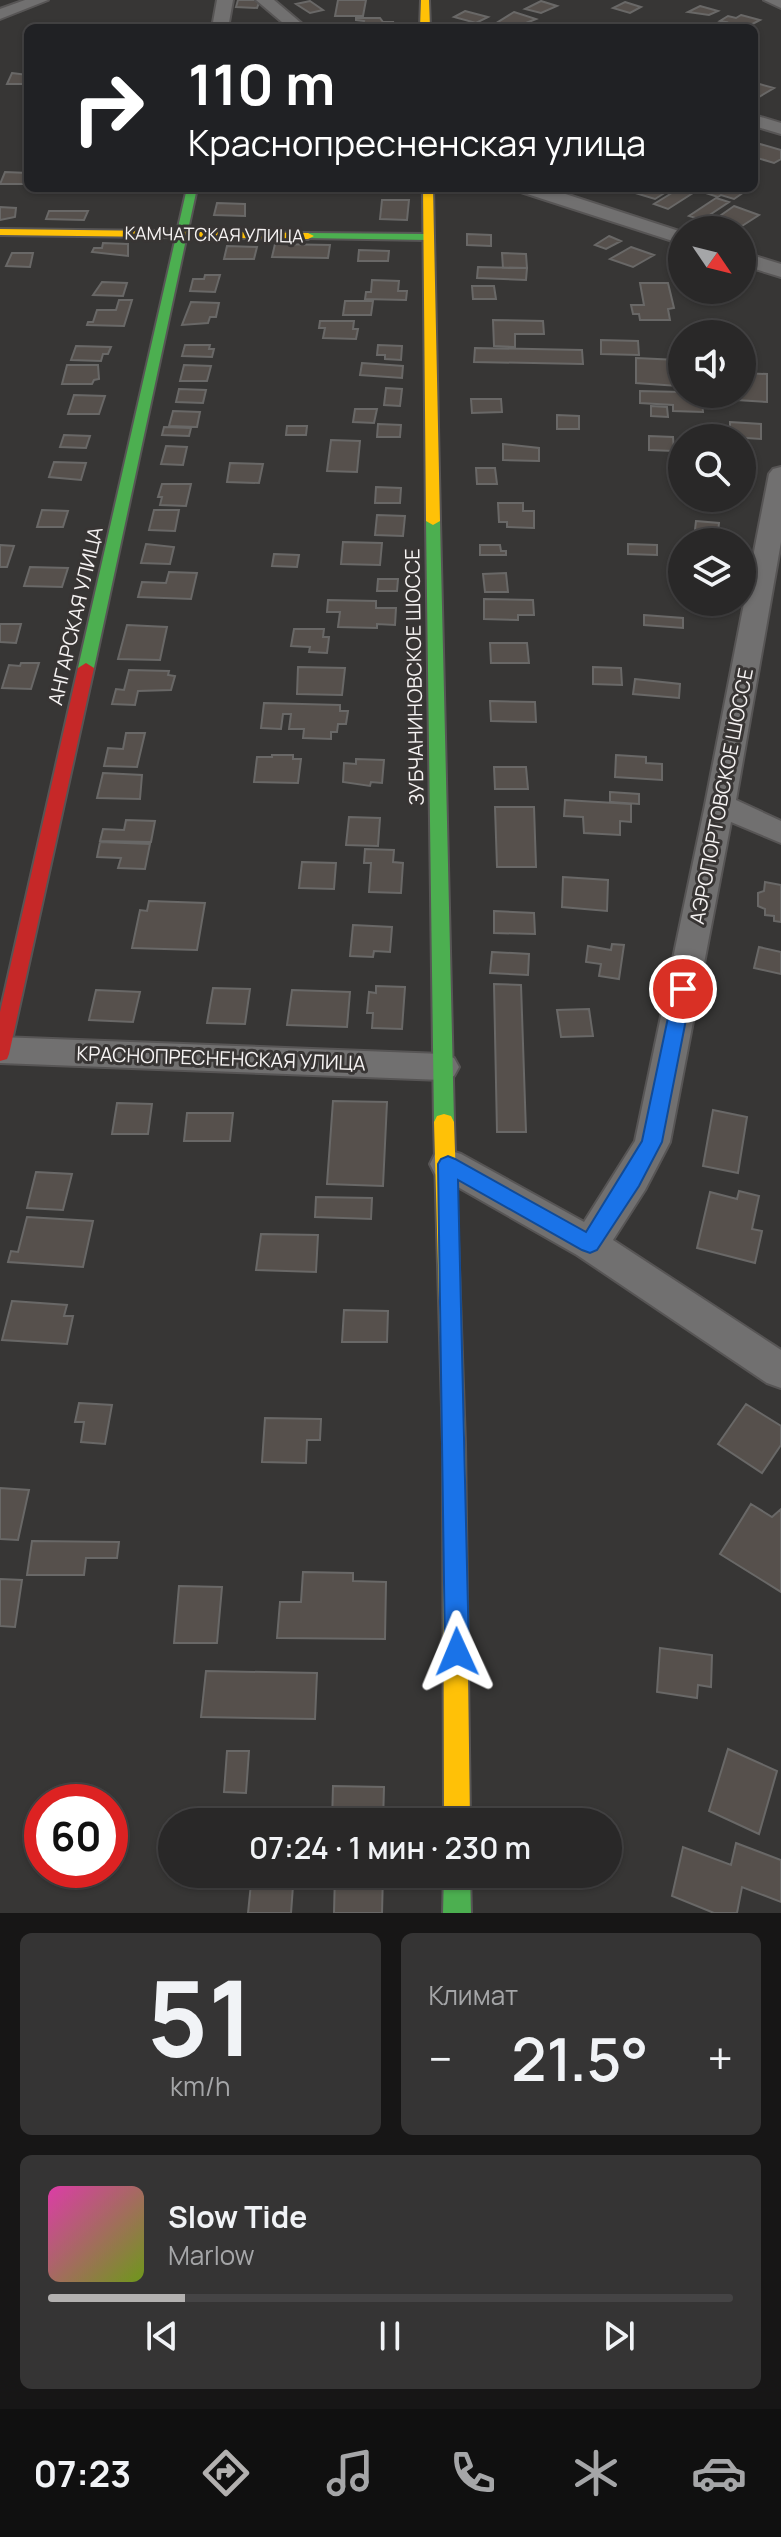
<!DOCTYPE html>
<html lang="ru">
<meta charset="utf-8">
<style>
:root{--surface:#292828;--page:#353434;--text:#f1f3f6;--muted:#a5a6a8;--line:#454445;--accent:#b3b1b0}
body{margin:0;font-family:Manrope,sans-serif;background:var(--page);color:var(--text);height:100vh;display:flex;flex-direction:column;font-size:30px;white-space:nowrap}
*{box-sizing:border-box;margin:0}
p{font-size:26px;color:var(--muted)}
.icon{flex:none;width:44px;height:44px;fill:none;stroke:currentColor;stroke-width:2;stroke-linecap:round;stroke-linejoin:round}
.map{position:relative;height:1913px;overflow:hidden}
.details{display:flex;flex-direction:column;gap:20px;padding:20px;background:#171616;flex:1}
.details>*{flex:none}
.hud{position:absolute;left:24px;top:24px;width:734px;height:168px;border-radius:12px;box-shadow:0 2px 6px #0004,0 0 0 2px var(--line);background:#202124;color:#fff;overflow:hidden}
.needle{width:52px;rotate:125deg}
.tools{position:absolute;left:668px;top:216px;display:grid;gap:16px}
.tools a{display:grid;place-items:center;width:88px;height:88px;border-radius:50%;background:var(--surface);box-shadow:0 2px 6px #0004,0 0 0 2px var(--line);font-size:40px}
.speed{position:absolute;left:24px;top:1784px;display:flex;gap:16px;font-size:40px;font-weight:700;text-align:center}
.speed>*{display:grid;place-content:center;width:104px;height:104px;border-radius:50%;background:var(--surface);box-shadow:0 2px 6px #0004,0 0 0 2px var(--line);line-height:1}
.speed .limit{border:12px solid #d22;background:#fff;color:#111}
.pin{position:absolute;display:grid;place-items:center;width:68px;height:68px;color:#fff;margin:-34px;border:4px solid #fff;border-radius:50%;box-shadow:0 2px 8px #0007}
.me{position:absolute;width:88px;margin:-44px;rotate:359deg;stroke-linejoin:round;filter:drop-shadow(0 0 6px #0008)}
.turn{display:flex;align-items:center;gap:28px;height:168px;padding:0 32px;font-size:36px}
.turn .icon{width:104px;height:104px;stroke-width:2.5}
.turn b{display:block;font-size:56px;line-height:68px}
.big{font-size:60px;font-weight:600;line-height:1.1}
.details .widget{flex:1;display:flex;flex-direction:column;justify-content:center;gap:12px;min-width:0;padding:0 28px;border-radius:12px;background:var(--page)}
.details .dial{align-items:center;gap:0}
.dial b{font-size:104px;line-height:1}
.song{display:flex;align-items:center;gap:24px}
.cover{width:96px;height:96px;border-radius:12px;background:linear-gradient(135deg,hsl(320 70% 55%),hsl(80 70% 35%))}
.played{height:8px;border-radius:4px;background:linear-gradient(90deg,var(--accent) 20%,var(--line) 20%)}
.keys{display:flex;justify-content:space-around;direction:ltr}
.heat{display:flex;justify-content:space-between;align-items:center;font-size:44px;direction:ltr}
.details .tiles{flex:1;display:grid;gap:20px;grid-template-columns:1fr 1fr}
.widget:last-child{grid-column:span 2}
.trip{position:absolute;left:158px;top:1808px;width:464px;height:80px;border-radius:40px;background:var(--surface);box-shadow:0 2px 6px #0004,0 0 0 2px var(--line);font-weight:600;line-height:80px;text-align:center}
.tab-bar{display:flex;height:128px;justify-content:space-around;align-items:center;background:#101010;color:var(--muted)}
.tab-bar .icon{width:56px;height:56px}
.tab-bar .active{color:var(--accent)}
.tab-bar b{font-size:36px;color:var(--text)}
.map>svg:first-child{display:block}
.building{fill:#56504c;stroke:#696867;stroke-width:2}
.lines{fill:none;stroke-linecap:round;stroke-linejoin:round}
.street-casing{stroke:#575555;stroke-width:4}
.fast-casing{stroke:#575555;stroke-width:4}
.slow-casing{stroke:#575555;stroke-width:4}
.jam-casing{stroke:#575555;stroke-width:4}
.street{fill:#717070;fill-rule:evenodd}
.fast{fill:#4caf50;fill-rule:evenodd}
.slow{fill:#ffc107;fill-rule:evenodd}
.jam{fill:#c62828;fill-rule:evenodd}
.route{fill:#1a73e8;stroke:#114b97;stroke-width:2}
.labels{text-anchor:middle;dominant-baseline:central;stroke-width:6;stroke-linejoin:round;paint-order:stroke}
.far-street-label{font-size:18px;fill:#f6f3f3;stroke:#383534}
.street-label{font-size:20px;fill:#f6f3f3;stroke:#383534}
</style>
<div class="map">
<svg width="781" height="1913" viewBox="0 0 781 1913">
<rect width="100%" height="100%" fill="#373635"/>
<!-- building -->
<path class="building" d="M238 0H260L257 8 236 7Z
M338 0H366L363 16H335Z
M310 1 323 10 310 13 296 4Z
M541 1 557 6 541 13 525 9Z
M625 2 641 7 630 13 613 8Z
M700 6 718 11 709 15 688 12Z
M465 11 488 17 476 23 454 17Z
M514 12 536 19 526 23 538 27H490Z
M741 15 760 20 745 28 720 26 726 22 720 21 728 16 736 18Z
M356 18H380L383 22H393L392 28H370V24H363L364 21 356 20Z
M12 73 28 75 25 84H7Z
M756 83 774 88 759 97 754 96Z
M760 144 781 150V159L774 163 754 157V147Z
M5 172 28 173V178L25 184H0Z
M667 188 671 189 655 199 622 189Z
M680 188 696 191 668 209 654 204Z
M700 188H750L734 199 721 195 718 197 699 191 702 189Z
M716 198 729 202 702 220 689 216Z
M382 200H409L407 220 380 219Z
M217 203 245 204V216L214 215Z
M734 206 759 215 742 226 717 218Z
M0 207 16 208 15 217 0 220Z
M49 211H88L84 220 46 219Z
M467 234 491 235V246L467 245Z
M609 236 621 241 606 249 595 245Z
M103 243 128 244V256L92 252 94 248H102Z
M275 244 330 245 328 258 272 257Z
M227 246 257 247 254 259H224Z
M631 247 654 255 633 267 610 259Z
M359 250 389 251 388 261H358Z
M12 253H33L30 267 6 266Z
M502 253 526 254 527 268H503Z
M478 267 527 268 526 280 477 278Z
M205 275H220L215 292 190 291 193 279H204Z
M372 280 399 281 398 291H407L406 300 365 299 366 292H371Z
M102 282 127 283 123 296 93 295Z
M640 283H668L674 308 668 309 670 320H640L639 314H633L631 305H644Z
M472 286H494L496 299H473Z
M119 300H132L124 326 87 325 88 322H93L97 310H116Z
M345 301H373L371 315H343Z
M191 302 219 303 216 317H210L208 323 182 325Z
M493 320 543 321 544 334H515V347L494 346Z
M320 321H354L353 329H358L356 339 323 338 325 328H319Z
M601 340 638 341 639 355 601 354Z
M185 345H210L209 349H214L212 357 182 356Z
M378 345 402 346 401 360 385 359V355H377Z
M76 346 111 347 108 354H103L101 361 71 360Z
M475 348 582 350 583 364 474 362Z
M636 358 678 360V386L636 383Z
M362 363 403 366 402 378 360 375Z
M67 365H98L99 379 94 380 92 384H62Z
M184 365 211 366 207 381H180Z
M742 373 767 374V402L737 400V394H742Z
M386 388 402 389 400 406 384 405Z
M179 389 206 390 203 403 176 402Z
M640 391 682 392 685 399 702 400 703 412 673 411V405L640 403Z
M74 395 105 396 99 414H68Z
M471 399H501L502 412 472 413Z
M651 406 667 407 668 417 651 416Z
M355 409H377L374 423 353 422Z
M173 411 200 412 197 427 169 426Z
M557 415 579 416V429H557Z
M730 422 761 424V439L730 437Z
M378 424 401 425 400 437H377Z
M287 426H307L306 435H286Z
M164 427 191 428 189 436 162 435Z
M64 435 90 436 86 448 60 447Z
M649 436 673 437 674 451 649 450Z
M331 440 360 441 357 472 327 471Z
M503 444 539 448V461L503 460Z
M166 446 187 447 183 465 161 464Z
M54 462 86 463 81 480 49 477Z
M230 463 263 464 259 483 227 482Z
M476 468H495L497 484H477Z
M162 484H191L186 506 160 505 162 497H158Z
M376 487 401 488 400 503H375Z
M498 503H523V511H534V528L507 527V522H499Z
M42 510 68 511 63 527H37Z
M154 510H179L175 531 149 530Z
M377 515 405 516 403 536 375 535Z
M696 521 719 523 717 540 694 538Z
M343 542 382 543 380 565 341 564Z
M146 544 174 547 170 564 141 563Z
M628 544 657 545V555L628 554Z
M0 545 14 546 7 567H0Z
M480 545H500L501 551H506V555H480Z
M274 554 299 555 297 567 272 566Z
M30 567 68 568 62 587 24 586Z
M169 572 197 573 191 599 138 597 142 582 166 583Z
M506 573 508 592H485L483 574Z
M378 579H398L397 591H377Z
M484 599 533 600 534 615H518V620L484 619Z
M328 600 376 601V608H396L395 625 377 624V628L338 627 340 612H327Z
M644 615 683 618V628L644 625Z
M0 624H21L16 643 0 642Z
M127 625 167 627 160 660 118 659Z
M294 629H324L323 637H329L327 653 309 652 310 647 291 646Z
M490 643H527L529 663H491Z
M21 663H39L31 689 2 688 9 665 20 666Z
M298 667 345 668 342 695 297 694Z
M593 667 621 668 622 685 593 684Z
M129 670 169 671 168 675 175 676 171 690 138 691 135 705 112 704 116 689 124 690Z
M635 679 680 684 679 698 633 694Z
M490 701 535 702 536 722 491 721Z
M264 703 340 705V711H348L346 724H338L337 732H331V739L303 738 304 729H289L291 714H283L281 729 261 728Z
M126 733H145L137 767 104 766 108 748 123 749Z
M272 755H293V759H301L298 783 254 782 257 757H272Z
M616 755 646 757V763L662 764V780L615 777Z
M356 759 384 760 382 783 371 782 370 786 343 782 344 763 356 764Z
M494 767H526L528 789H495Z
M103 773 142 775 140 799 97 798Z
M610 792 639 794V804L610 802Z
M565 800 631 804V822L620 821V835L584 833 583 817 564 816Z
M495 807H534L536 867H497Z
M349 817 380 818 378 846 346 845Z
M126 820 155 821 151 842 100 841 103 829 124 830Z
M100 842 150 844 145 869 118 868 121 858 97 857Z
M365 849 394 850 393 862 403 863 401 893 369 892 371 863H364Z
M302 862 336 863 334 889 299 888Z
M563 877 608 880 607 911 562 907Z
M765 882 781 885V922L774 921V916L765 915V909L758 906V893L764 891Z
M149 901 205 903 197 950 132 948 140 910 147 911Z
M494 911 534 913 535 934 494 933Z
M353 925 392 927 390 952 374 951 373 957 350 956Z
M612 944 624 945 619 979 599 976 601 964 586 962 588 946 611 950Z
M759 947 781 952V974L754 968Z
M492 952 529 954 528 975 490 973Z
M494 984 521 985 526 1132H497Z
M376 986 405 987 402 1029 372 1028 373 1013H367L369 992 376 993Z
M213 988 250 989 245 1024 207 1023Z
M96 990 140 992 133 1022 89 1020Z
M292 990 350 992 347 1027 287 1025Z
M589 1009 593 1036 561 1037 557 1010Z
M333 1101 387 1102 383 1186 327 1184Z
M117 1103 152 1104 148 1134H112Z
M713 1110 747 1117 738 1173 703 1166Z
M187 1113H233L230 1141H184Z
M36 1172 72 1174 63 1210 27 1208Z
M739 1191 759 1196 752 1229 762 1231 755 1263 697 1248 710 1192 737 1199Z
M316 1197 372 1198 371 1219 315 1217Z
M27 1217 93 1221 83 1267 8 1262 11 1251 18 1252Z
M261 1234 318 1235 316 1272 256 1270Z
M12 1301 67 1305 64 1316H73L67 1344 2 1340Z
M344 1310 388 1311 387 1342H342Z
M79 1403 112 1405 105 1444 81 1442 84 1422H75Z
M746 1404 781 1426V1445L762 1473 718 1444Z
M265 1418 321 1419 320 1440H307L306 1463 262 1462Z
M0 1488 29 1490 18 1540 0 1539Z
M751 1504 772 1517 781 1509V1592L720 1554Z
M32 1541 119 1542 117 1558H86L84 1575H27Z
M303 1572 353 1573V1581L386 1582 385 1639 277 1638 280 1602H301Z
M0 1579 22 1580 15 1627 0 1626Z
M179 1586 222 1587 217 1643H174Z
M660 1648 712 1655 711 1687 698 1685 697 1698 657 1692Z
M206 1671 317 1673 315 1719 201 1717Z
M728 1749 777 1771 759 1834 709 1811Z
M227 1751H249L246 1793 224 1792Z
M333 1786 384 1787 383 1822H332Z
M736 1843 781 1860V1902L742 1887 737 1913H714L672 1896 683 1847 731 1865Z
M252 1874H318L317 1887 293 1886 291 1913H248Z
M335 1874H383L382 1913H334Z"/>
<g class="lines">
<!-- street casing -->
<g class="street-casing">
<path id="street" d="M25 0H48L0 19V9Z
M217 0H233L228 28H212Z
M256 0H274L307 28H289Z
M764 0H781V8Z
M754 115 781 123V134L754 126Z
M518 188H547L682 232V244L521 192Z
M742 252 781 264V277L742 265Z
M781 467V542L736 800 781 821V843L731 822 670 1142 645 1190 613 1240 781 1350V1388L767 1383 577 1255 435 1174 430 1164 435 1154 448 1150 461 1154 584 1222 635 1141 705 805 769 474 773 469Z
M0 1037 442 1054 454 1058 459 1067 454 1076 442 1080 0 1063Z"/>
</g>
<!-- fast casing -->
<g class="fast-casing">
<path id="fast" d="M187 188H197L94 668 86 673 78 668Z
M308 233 428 234 434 237 428 240 304 238V234Z
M433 517 440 521 454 1122 451 1128 444 1130 437 1128 434 1122 426 521Z
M444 1874H470L471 1913H443Z"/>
</g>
<!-- slow casing -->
<g class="slow-casing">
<path id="slow" d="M421 0H429L430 28H420Z
M423 188H433L440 521 433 525 426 521Z
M0 229 308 233 314 236 308 239 0 235Z
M444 1114 451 1116 454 1122 465 1444 470 1822H444L443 1444 434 1122 437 1116Z"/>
</g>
<!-- jam casing -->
<g class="jam-casing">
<path id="jam" d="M86 663 94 668 9 1054 7 1059 0 1061V1012L78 668Z"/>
</g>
<!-- street -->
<use href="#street" class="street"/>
<!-- fast -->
<use href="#fast" class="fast"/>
<!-- slow -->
<use href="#slow" class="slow"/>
<!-- jam -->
<use href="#jam" class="jam"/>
</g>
<!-- route -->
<path class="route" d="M683 982 692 989 662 1142 639 1186 597 1250 590 1253 582 1250 458 1180 469 1652 466 1661 457 1665 448 1661 445 1652 438 1164 441 1159 448 1156 455 1159 586 1232 642 1141 674 989Z"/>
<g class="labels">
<!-- far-street labels -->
<g class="far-street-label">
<text transform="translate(214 234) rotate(1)">КАМЧАТСКАЯ УЛИЦА</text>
</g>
<!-- street labels -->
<g class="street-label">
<text transform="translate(75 616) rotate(-77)">АНГАРСКАЯ УЛИЦА</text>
<text transform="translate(414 677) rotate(-91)">ЗУБЧАНИНОВСКОЕ ШОССЕ</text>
<text transform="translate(721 796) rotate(-79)">АЭРОПОРТОВСКОЕ ШОССЕ</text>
<text transform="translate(221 1058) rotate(2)">КРАСНОПРЕСНЕНСКАЯ УЛИЦА</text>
</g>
</g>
</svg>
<div class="tools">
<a><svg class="needle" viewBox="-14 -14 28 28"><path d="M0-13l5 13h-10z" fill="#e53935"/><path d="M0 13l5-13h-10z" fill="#a5a6a8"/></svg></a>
<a><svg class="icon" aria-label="sound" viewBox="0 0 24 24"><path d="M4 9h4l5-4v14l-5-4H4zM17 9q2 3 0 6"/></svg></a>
<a><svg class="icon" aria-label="search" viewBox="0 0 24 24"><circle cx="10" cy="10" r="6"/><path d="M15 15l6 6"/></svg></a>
<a><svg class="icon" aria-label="layers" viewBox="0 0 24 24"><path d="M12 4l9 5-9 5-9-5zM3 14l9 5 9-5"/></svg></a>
</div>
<div class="speed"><div class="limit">60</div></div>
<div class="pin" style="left:683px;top:989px;background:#d93025"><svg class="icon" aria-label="arrive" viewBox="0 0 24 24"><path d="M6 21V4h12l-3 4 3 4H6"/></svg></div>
<svg class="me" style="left:457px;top:1652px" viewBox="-20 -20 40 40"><path d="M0-17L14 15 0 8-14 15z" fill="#1a73e8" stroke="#fff" stroke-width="4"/></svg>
<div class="trip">07:24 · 1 мин · 230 m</div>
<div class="hud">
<div class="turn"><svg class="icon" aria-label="right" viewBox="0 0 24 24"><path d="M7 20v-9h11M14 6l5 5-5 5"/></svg><div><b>110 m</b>Краснопресненская улица</div></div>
</div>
</div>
<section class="details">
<div class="tiles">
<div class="widget dial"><b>51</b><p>km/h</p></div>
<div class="widget"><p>Климат</p>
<div class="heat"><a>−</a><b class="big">21.5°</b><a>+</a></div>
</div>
<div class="widget">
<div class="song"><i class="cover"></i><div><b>Slow Tide</b><p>Marlow</p></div></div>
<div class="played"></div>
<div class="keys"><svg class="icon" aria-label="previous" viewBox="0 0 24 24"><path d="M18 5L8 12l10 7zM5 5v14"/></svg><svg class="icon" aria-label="pause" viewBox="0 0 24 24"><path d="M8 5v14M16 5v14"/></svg><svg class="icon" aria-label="next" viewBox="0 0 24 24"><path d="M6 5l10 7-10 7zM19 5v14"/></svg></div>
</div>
</div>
</section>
<nav class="tab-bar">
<b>07:23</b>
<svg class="icon active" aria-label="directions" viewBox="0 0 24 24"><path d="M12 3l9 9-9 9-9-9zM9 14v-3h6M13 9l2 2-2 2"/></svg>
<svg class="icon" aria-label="music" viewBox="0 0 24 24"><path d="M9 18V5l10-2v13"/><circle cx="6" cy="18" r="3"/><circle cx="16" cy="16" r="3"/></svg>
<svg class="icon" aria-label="phone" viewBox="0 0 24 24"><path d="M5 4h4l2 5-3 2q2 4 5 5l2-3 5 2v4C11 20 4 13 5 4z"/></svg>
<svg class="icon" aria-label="climate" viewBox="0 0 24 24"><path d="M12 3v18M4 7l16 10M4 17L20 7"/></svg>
<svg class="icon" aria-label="car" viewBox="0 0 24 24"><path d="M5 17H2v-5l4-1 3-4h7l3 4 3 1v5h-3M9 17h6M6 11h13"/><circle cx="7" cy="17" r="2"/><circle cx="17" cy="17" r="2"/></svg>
</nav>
